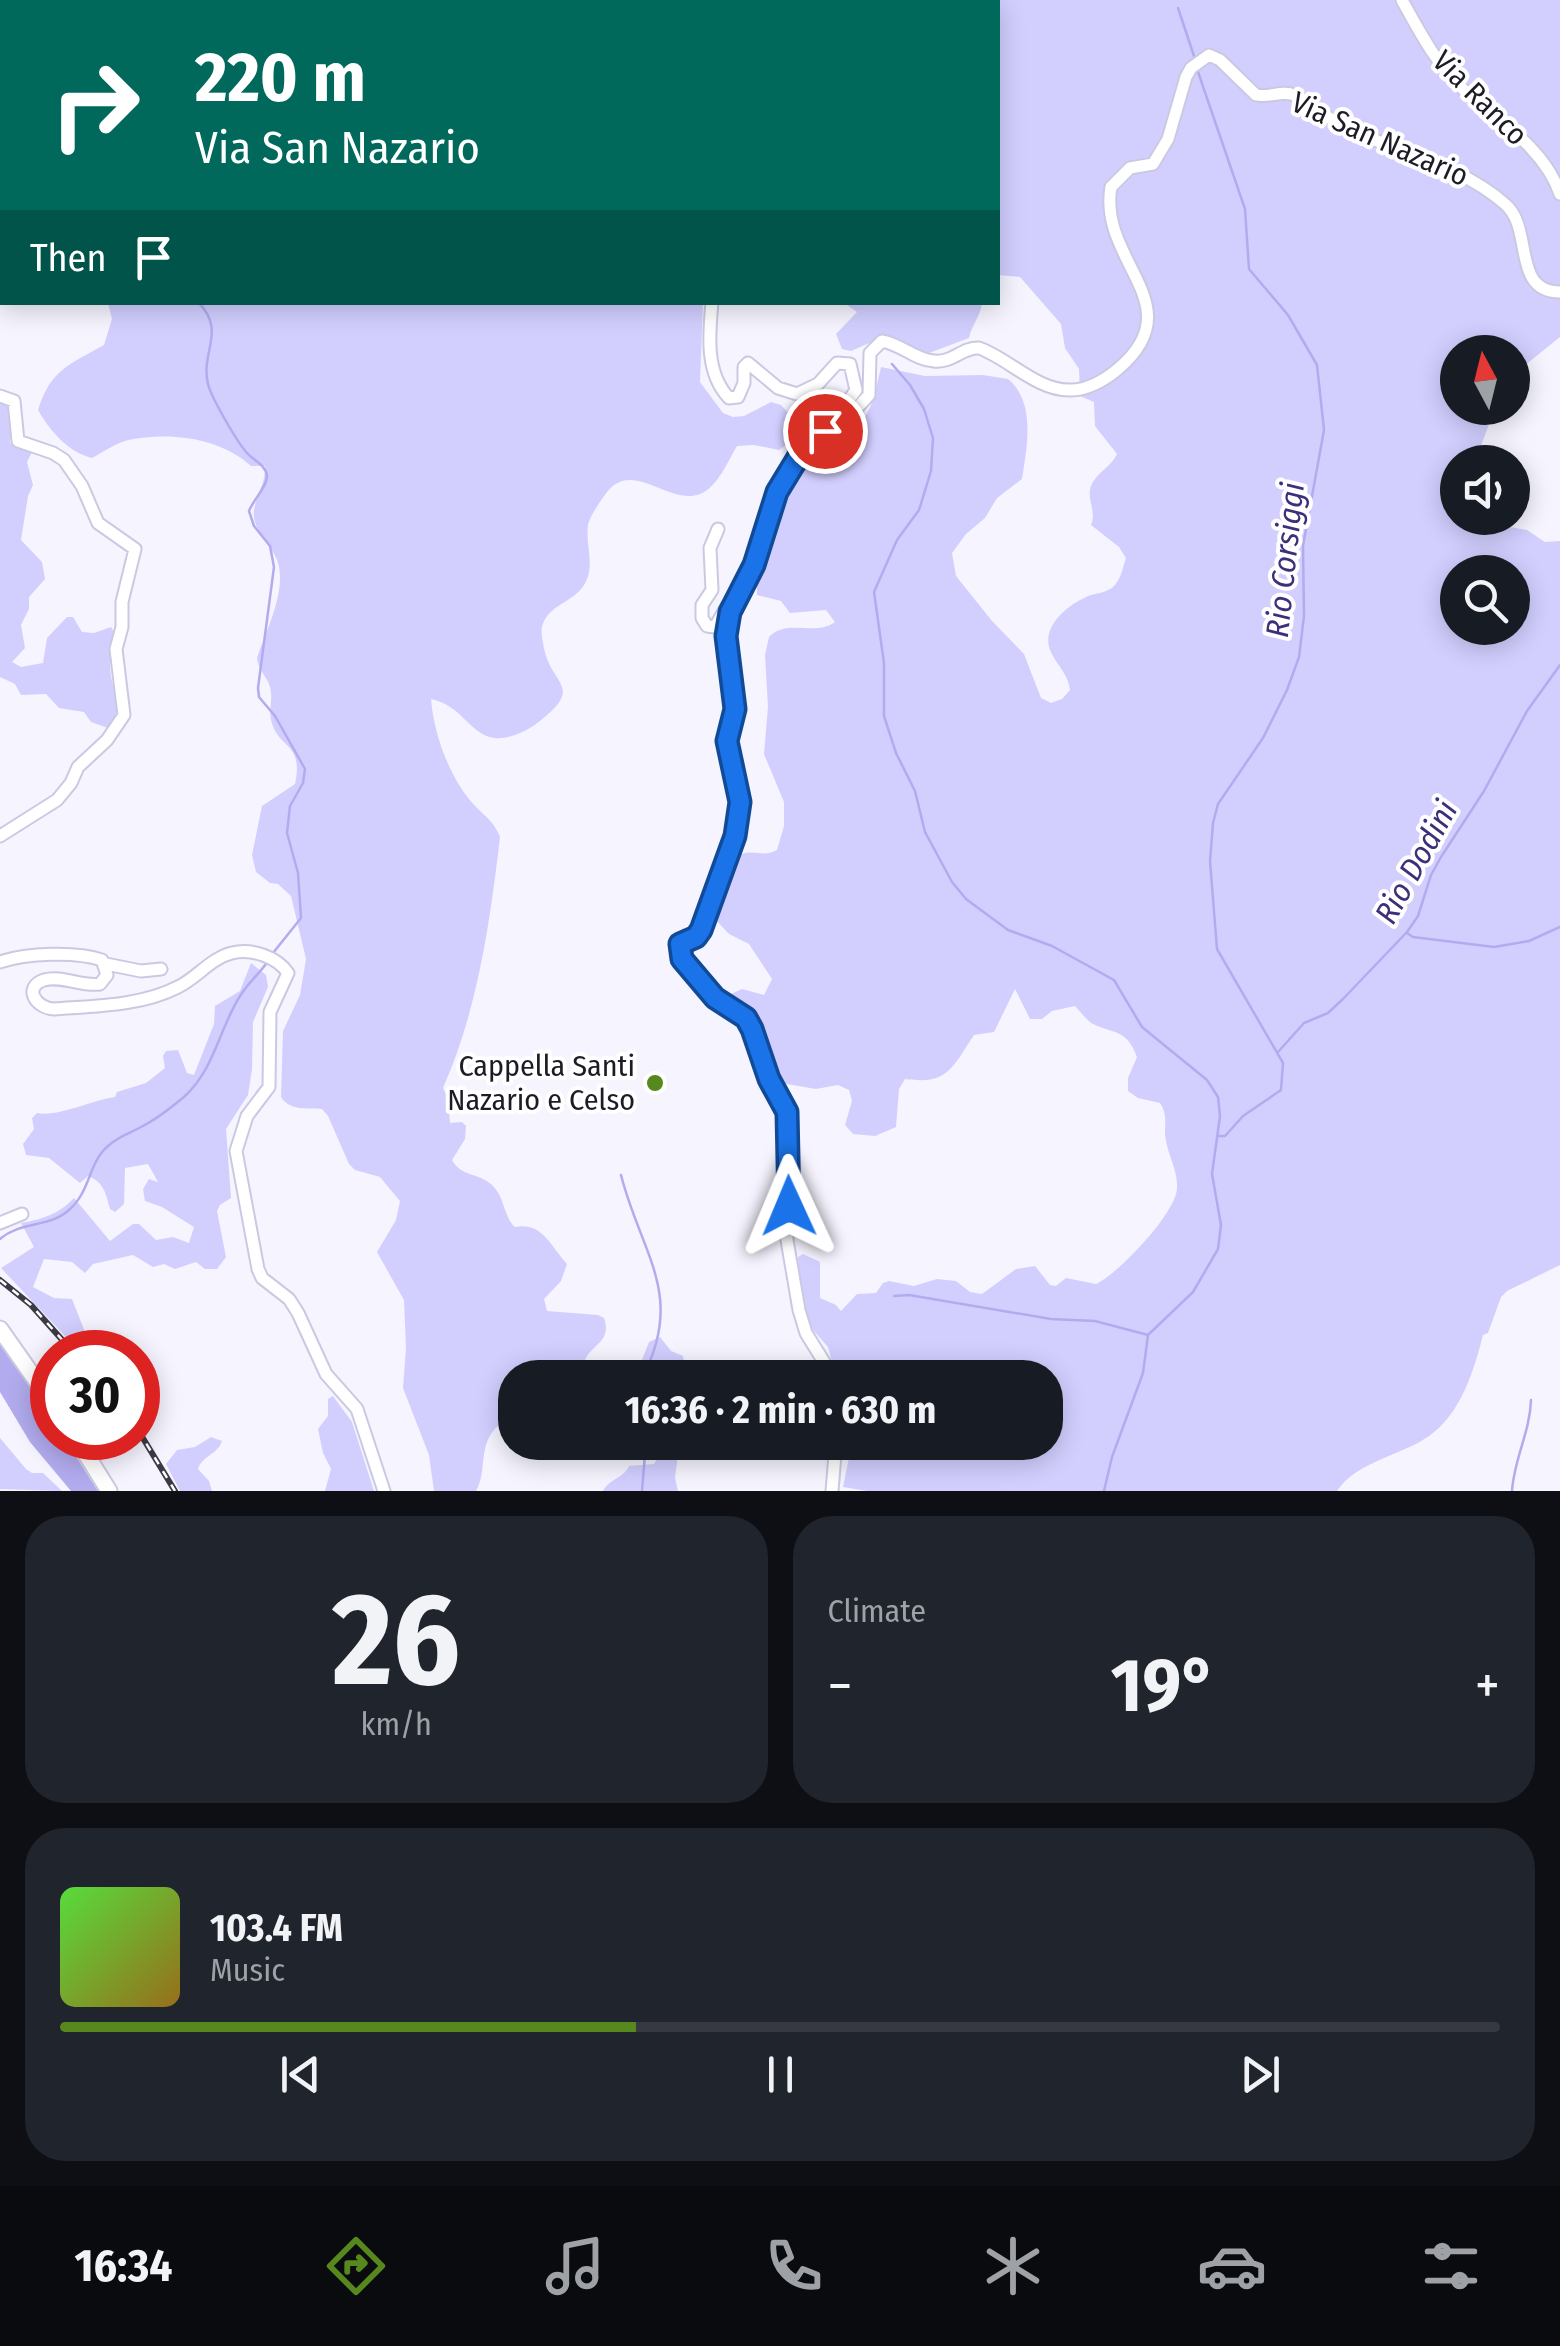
<!DOCTYPE html>
<meta charset="utf-8">
<style>
:root{--surface:#171b24;--page:#20242c;--text:#f1f3f6;--muted:#9ea1a6;--line:#363941;--accent:#56881d}
body{margin:0;font-family:"Fira Sans Condensed",sans-serif;background:var(--page);color:var(--text);height:100vh;display:flex;flex-direction:column;font-size:38px;white-space:nowrap}
*{box-sizing:border-box;margin:0}
p{font-size:32px;color:var(--muted)}
.icon{flex:none;width:55px;height:55px;fill:none;stroke:currentColor;stroke-width:2;stroke-linecap:round;stroke-linejoin:round}
.map{position:relative;height:1491px;overflow:hidden}
.side{display:flex;flex-direction:column;gap:25px;padding:25px;background:#0d0f14;flex:1}
.side>*{flex:none}
.banner{position:absolute;left:0px;top:0px;width:1000px;height:305px;box-shadow:0 5px 25px #0003;background:#00695c;color:#fff;overflow:hidden}
.needle{width:65px;rotate:353deg}
.buttons{position:absolute;left:1440px;top:335px;display:grid;gap:20px}
.buttons a{display:grid;place-items:center;width:90px;height:90px;border-radius:50%;background:var(--surface);box-shadow:0 5px 25px #0003;font-size:50px}
.speed{position:absolute;left:30px;top:1330px;display:flex;gap:20px;font-size:50px;font-weight:700;text-align:center}
.speed>*{display:grid;place-content:center;width:130px;height:130px;border-radius:50%;background:var(--surface);box-shadow:0 5px 25px #0003;line-height:1}
.speed .limit{border:15px solid #d22;background:#fff;color:#111}
.pin{position:absolute;display:grid;place-items:center;width:85px;height:85px;color:#fff;margin:-42px;border:5px solid #fff;border-radius:50%;box-shadow:0 2px 10px #0007}
.me{position:absolute;width:110px;margin:-55px;rotate:359deg;stroke-linejoin:round;filter:drop-shadow(0 0 8px #0008)}
.turn{display:flex;align-items:center;gap:35px;height:210px;padding:0 30px;font-size:45px}
.turn .icon{width:130px;height:130px;stroke-width:2.5}
.turn b{display:block;font-size:70px;line-height:85px}
.then{display:flex;align-items:center;height:95px;padding:0 30px;background:#0003;gap:20px;font-size:38px}
.big{font-size:75px;font-weight:700;line-height:1.1}
.side .tile{flex:1;display:flex;flex-direction:column;justify-content:center;gap:15px;min-width:0;padding:0 35px;border-radius:40px;background:var(--page)}
.side .dial{align-items:center;gap:0}
.dial b{font-size:130px;line-height:1}
.song{display:flex;align-items:center;gap:30px}
.cover{width:120px;height:120px;border-radius:15px;background:linear-gradient(135deg,hsl(110 70% 55%),hsl(40 70% 35%))}
.played{height:10px;border-radius:5px;background:linear-gradient(90deg,var(--accent) 40%,var(--line) 40%)}
.keys{display:flex;justify-content:space-around;direction:ltr}
.heat{display:flex;justify-content:space-between;align-items:center;font-size:55px;direction:ltr}
.side .tiles{flex:1;display:grid;gap:25px;grid-template-columns:1fr 1fr}
.tile:last-child{grid-column:span 2}
.trip{position:absolute;left:498px;top:1360px;width:565px;height:100px;border-radius:40px;background:var(--surface);box-shadow:0 5px 25px #0003;font-weight:700;line-height:100px;text-align:center}
.dock{display:flex;height:160px;justify-content:space-around;align-items:center;background:#090b0e;color:var(--muted)}
.dock .icon{width:70px;height:70px}
.dock .current{color:var(--accent)}
.dock b{font-size:45px;color:var(--text)}
.map>svg:first-child{display:block}
.green{fill:#d2cfff;fill-rule:evenodd}
.water{fill:#b2acef}
.lines{fill:none;stroke-linecap:round;stroke-linejoin:round}
.stream{stroke:#b2acef;stroke-width:2.5}
.minor-casing{stroke:#cac9e2;stroke-width:15}
.secondary-casing{stroke:#cac9e2;stroke-width:19}
.minor{stroke:#fff;stroke-width:11}
.secondary{stroke:#fff;stroke-width:15}
.rail-casing{stroke:#3b3a45;stroke-width:6}
.rail{stroke:#fff;stroke-width:2.5;stroke-dasharray:8;stroke-linecap:butt}
.route-casing{stroke:#114b97;stroke-width:25}
.route{stroke:#1a73e8;stroke-width:18}
.poi-dot{fill:#56881d;stroke:#fff;stroke-width:4}
.labels{text-anchor:middle;dominant-baseline:central;stroke-width:8;stroke-linejoin:round;paint-order:stroke}
.street-label{font-size:30px;fill:#1d1c26;stroke:#fff}
.poi-label{font-size:30px;fill:#1d1c26;stroke:#fff;text-anchor:end}
.water-label{font-size:32px;font-style:italic;fill:#3e2f7b;stroke:#fff}
</style>
<div class="map">
<svg width="1560" height="1491" viewBox="0 0 1560 1491">
<rect width="100%" height="100%" fill="#f5f4ff"/>
<!-- green -->
<path class="green" d="M0 0H1560V337L1513 375 1512 352H1458V408H1495L1475 462H1458V518H1481L1486 523 1527 530 1545 542 1560 541V1265L1507 1291 1501 1297 1488 1333 1483 1335C1474 1370 1461 1414 1429 1436 1401 1456 1357 1461 1337 1491H867L843 1487 852 1443 1045 1442V1378L836 1377 828 1347 813 1330 800 1303 798 1257 803 1254 820 1262V1298L836 1305 841 1311 857 1294 876 1293 883 1283 889 1281 914 1286 937 1279 956 1281 970 1292 982 1294 1016 1269 1035 1266 1050 1285 1056 1286 1066 1278 1096 1284C1118 1274 1177 1212 1177 1188 1178 1172 1169 1157 1166 1141 1163 1127 1169 1116 1160 1103L1138 1098 1128 1091V1078L1137 1057C1127 1029 1114 1034 1093 1024 1086 1020 1080 1011 1075 1006L1052 1011 1042 1019H1030L1015 989 994 1032 974 1035C952 1068 948 1085 905 1079L899 1089 896 1127 875 1136 853 1134 845 1125 852 1101 849 1090 838 1085 816 1089 781 1083 758 1023 732 999 731 994 742 989 764 995 772 979 749 944 729 934 713 917C718 898 721 857 745 853 758 851 764 857 777 850L784 826V802L764 754 768 707 765 655 769 637C788 618 814 637 835 622L826 610 790 613 781 601 757 595C756 555 784 481 814 454 824 445 837 441 848 434 872 419 875 392 881 367L925 376 983 375 1008 379C1036 402 1027 447 1022 479L997 498 985 518 966 534 952 553 956 576 992 621 1024 654 1041 698 1051 703 1062 699 1070 690C1068 672 1054 663 1049 647 1043 623 1072 602 1091 595 1099 593 1107 592 1113 587 1121 580 1123 567 1126 558L1119 547 1091 525C1097 511 1086 499 1091 486 1096 473 1111 467 1117 454L1095 426 1094 402 1080 396 1079 369 1065 348 1061 324 1020 277 998 275V2H2L0 216ZM1458 572H1512V628H1458Z
M982 302C981 316 972 324 969 338L929 353 883 337 851 351 842 349 836 334 857 312 844 303Z
M703 303 700 382 723 413 733 417 744 416 771 402 781 405 795 420 786 445 779 450 754 445 737 446C728 461 717 488 700 494 669 506 633 459 607 492 601 500 590 516 588 525 585 546 596 566 584 585 573 603 548 604 542 627 541 630 542 639 543 642 548 687 589 684 536 724 525 732 507 740 494 738 469 734 463 706 431 699 434 735 450 780 476 807 487 818 494 822 500 837 490 922 478 1009 443 1088L448 1098 450 1123 462 1122 466 1126 465 1139 452 1160C461 1177 480 1173 492 1185 505 1197 503 1216 515 1227 543 1222 550 1246 567 1264L561 1281 544 1299 547 1311 598 1315 604 1318C612 1342 593 1343 585 1360 583 1366 583 1372 582 1377L515 1378V1429L498 1426C477 1444 488 1471 476 1491H434L429 1455 403 1388 406 1348 404 1300 377 1252 396 1220 400 1201 380 1177 355 1170 349 1164 328 1116 322 1109C307 1108 290 1111 281 1097L283 1031 300 995 306 959 291 896 278 884 270 883 256 872 252 855 262 806 295 784C304 741 278 750 271 720 269 710 273 697 270 687 267 676 258 670 257 658 266 630 288 589 277 560 271 544 252 531 254 511 256 494 265 488 265 466H251C219 437 169 432 128 440 116 443 103 452 92 458 68 452 50 431 38 410 51 369 69 365 104 345L112 319 108 303Z
M0 401 12 408 10 443 32 452 27 462 33 485 28 496 21 540 42 562 45 579 29 597V609L21 625 25 648 12 662 21 667 43 663 47 638 67 617H73L82 632 94 633 111 627 114 632C113 642 110 654 110 665 110 689 126 708 108 728L91 722 84 712 59 708 46 694 21 695 15 684 0 677Z
M251 963 266 975 268 987 253 1022 252 1069 248 1095 226 1129 231 1198 220 1205 217 1211 226 1257 217 1269H205L196 1262 175 1269 164 1264 153 1267 133 1255 93 1264 85 1273 72 1262 44 1259 33 1287 54 1298 72 1299 85 1332 112 1352H80L1 1268 34 1247 21 1223C43 1219 59 1214 74 1198L110 1241 133 1224H139L156 1240 173 1237 189 1243 194 1227 162 1207 145 1201 143 1189 149 1179 158 1182 148 1164 125 1168 124 1204 115 1212 110 1209C106 1194 104 1182 88 1176L80 1183 49 1158 26 1155 23 1144 34 1129 32 1118 37 1113C59 1117 89 1101 115 1097L117 1092 146 1083 165 1068 163 1056 166 1051 178 1050 187 1073 194 1075 214 1024 215 1006 240 991Z
M660 1337 671 1351 683 1356 685 1366 681 1377H629L640 1365 649 1342Z
M333 1396 352 1422 374 1491H325L331 1469 323 1453 318 1429 328 1416V1399Z
M211 1437 222 1441C218 1454 202 1456 198 1469L209 1481 212 1491H180L166 1464 177 1450 195 1447Z
M0 1438 26 1469 32 1473H43L62 1491 0 1489Z
M656 1443H705L703 1453 678 1454 675 1478 678 1491H603C609 1479 624 1478 629 1466L654 1464 657 1459Z"/>
<!-- water -->
<path class="water" d="M0 1342 52 1421V1438H64L98 1491H71L30 1442 0 1392Z"/>
<g class="lines">
<!-- stream -->
<path class="stream" d="M66 0 67 2
M81 2 86 0
M638 2 640 0
M1178 8 1195 59
M1197 69 1245 209 1249 269 1288 315 1317 365 1324 430 1303 546 1304 616 1299 657 1287 690 1263 738 1218 804 1213 823 1210 861 1217 949 1283 1063 1281 1090 1243 1116 1225 1136H1219
M198 302C227 331 200 352 208 384 211 397 237 442 247 453 253 460 266 465 267 476 267 487 253 500 249 511L254 526 270 546 274 567 258 688 259 697 275 716 305 769 303 783 290 806 287 833 298 873 301 918 273 953
M892 364 910 385 924 409 933 438 931 471 919 510 897 540 874 592 884 663V716L896 753 915 791 925 832 952 882 966 899 1008 930 1052 946 1114 980 1142 1027 1207 1080 1218 1097 1220 1116 1212 1174 1221 1225 1218 1249 1193 1292 1148 1335 1143 1373 1112 1457 1104 1491
M1407 933 1413 937 1494 947 1529 941 1560 927
M1278 1052 1304 1023 1328 1013 1343 999 1407 932 1418 916 1431 875 1441 857 1484 791 1527 711 1560 665
M621 1175C641 1254 686 1295 642 1378
M0 1239C21 1221 49 1228 69 1210 91 1191 88 1163 108 1146 117 1137 130 1133 141 1127 157 1119 172 1107 185 1096 215 1068 219 1029 240 996 248 983 260 973 269 960
M894 1296 909 1295 1051 1319 1095 1321 1148 1335
M642 1491 646 1442
M1512 1491C1514 1459 1530 1432 1531 1400"/>
<!-- minor casing -->
<g class="minor-casing">
<path id="minor" d="M1402 0C1419 31 1438 67 1465 91 1499 121 1545 149 1560 194
M712 302C709 334 705 373 729 398L738 397 744 383V367L748 363 778 388 797 394 818 384 837 363 850 364 856 390 831 425
M0 396 14 401 18 441 53 453 64 460 82 486 98 523 135 549 122 602V627L116 649 124 715 107 740 78 767 71 783 57 800 0 836
M718 529 710 548 712 590 702 605V618L707 626 715 627 727 606
M0 962C26 953 76 951 102 960L107 975 100 984C82 987 62 975 44 980 23 987 35 1008 54 1009 95 1006 141 1006 178 987 197 978 211 958 232 953 252 948 277 957 288 973L270 1012 269 1087 247 1116 236 1151 258 1269 262 1278 289 1299 298 1313 326 1374 357 1409 384 1491
M106 964 141 971 161 969
M0 1223 22 1214
M826 1378 824 1362 806 1333 799 1310 787 1240V1113L769 1079 750 1022 715 998 682 959 680 944 696 937 701 930 735 835 740 801 727 741 735 709 726 637 731 613 754 565 777 492 805 445 845 421 869 395 870 353 882 341C901 344 915 360 934 361 953 363 962 347 979 348 1008 358 1036 390 1069 390 1086 391 1105 380 1118 369 1194 305 1098 262 1111 187L1130 168 1153 164 1168 139 1186 77 1191 68 1209 55 1220 60 1256 95C1269 98 1282 90 1294 95 1312 103 1327 119 1346 128 1398 152 1461 165 1505 204 1534 228 1511 292 1560 292
M832 1491 836 1442"/>
</g>
<!-- secondary casing -->
<g class="secondary-casing">
<path id="secondary" d="M0 1329 52 1403
M76 1438 109 1491"/>
</g>
<!-- minor -->
<use href="#minor" class="minor"/>
<!-- secondary -->
<use href="#secondary" class="secondary"/>
<!-- rail casing -->
<g class="rail-casing">
<path id="rail" d="M0 1280 31 1305 73 1352
M138 1430 175 1491"/>
</g>
<!-- rail -->
<use href="#rail" class="rail"/>
</g>
<g class="lines">
<!-- route casing -->
<g class="route-casing">
<path id="route" d="M789 1206 787 1112 769 1079 752 1029 746 1018 715 998 682 959 680 944 696 937 701 930 735 836 740 802 727 741 735 709 726 636 730 612 754 565 777 492 805 446 825 431"/>
</g>
<!-- route -->
<use href="#route" class="route"/>
</g>
<!-- markers -->
<circle class="poi-dot" cx="655" cy="1083" r="10"/>
<g class="labels">
<!-- street labels -->
<g class="street-label">
<text transform="translate(1480 98) rotate(45)">Via Ranco</text>
<text transform="translate(1380 139) rotate(24)">Via San Nazario</text>
</g>
<!-- poi labels -->
<g class="poi-label">
<text x="635" y="1066">Cappella Santi<tspan x="635" dy="34">Nazario e Celso</tspan></text>
</g>
<!-- water labels -->
<g class="water-label">
<text transform="translate(1285 560) rotate(-84)">Rio Corsiggi</text>
<text transform="translate(1416 862) rotate(-61)">Rio Dodini</text>
</g>
</g>
</svg>
<div class="buttons">
<a><svg class="needle" viewBox="-14 -14 28 28"><path d="M0-13l5 13h-10z" fill="#e53935"/><path d="M0 13l5-13h-10z" fill="#9ea1a6"/></svg></a>
<a><svg class="icon" aria-label="sound" viewBox="0 0 24 24"><path d="M4 9h4l5-4v14l-5-4H4zM17 9q2 3 0 6"/></svg></a>
<a><svg class="icon" aria-label="search" viewBox="0 0 24 24"><circle cx="10" cy="10" r="6"/><path d="M15 15l6 6"/></svg></a>
</div>
<div class="speed"><div class="limit">30</div></div>
<div class="pin" style="left:825px;top:431px;background:#d93025"><svg class="icon" aria-label="arrive" viewBox="0 0 24 24"><path d="M6 21V4h12l-3 4 3 4H6"/></svg></div>
<svg class="me" style="left:789px;top:1206px" viewBox="-20 -20 40 40"><path d="M0-17L14 15 0 8-14 15z" fill="#1a73e8" stroke="#fff" stroke-width="4"/></svg>
<div class="trip">16:36 · 2 min · 630 m</div>
<div class="banner">
<div class="turn"><svg class="icon" aria-label="right" viewBox="0 0 24 24"><path d="M7 20v-9h11M14 6l5 5-5 5"/></svg><div><b>220 m</b>Via San Nazario</div></div>
<div class="then">Then<svg class="icon" aria-label="arrive" viewBox="0 0 24 24"><path d="M6 21V4h12l-3 4 3 4H6"/></svg></div>
</div>
</div>
<section class="side">
<div class="tiles">
<div class="tile dial"><b>26</b><p>km/h</p></div>
<div class="tile"><p>Climate</p>
<div class="heat"><a>−</a><b class="big">19°</b><a>+</a></div>
</div>
<div class="tile">
<div class="song"><i class="cover"></i><div><b>103.4 FM</b><p>Music</p></div></div>
<div class="played"></div>
<div class="keys"><svg class="icon" aria-label="previous" viewBox="0 0 24 24"><path d="M18 5L8 12l10 7zM5 5v14"/></svg><svg class="icon" aria-label="pause" viewBox="0 0 24 24"><path d="M8 5v14M16 5v14"/></svg><svg class="icon" aria-label="next" viewBox="0 0 24 24"><path d="M6 5l10 7-10 7zM19 5v14"/></svg></div>
</div>
</div>
</section>
<nav class="dock">
<b>16:34</b>
<svg class="icon current" aria-label="directions" viewBox="0 0 24 24"><path d="M12 3l9 9-9 9-9-9zM9 14v-3h6M13 9l2 2-2 2"/></svg>
<svg class="icon" aria-label="music" viewBox="0 0 24 24"><path d="M9 18V5l10-2v13"/><circle cx="6" cy="18" r="3"/><circle cx="16" cy="16" r="3"/></svg>
<svg class="icon" aria-label="phone" viewBox="0 0 24 24"><path d="M5 4h4l2 5-3 2q2 4 5 5l2-3 5 2v4C11 20 4 13 5 4z"/></svg>
<svg class="icon" aria-label="climate" viewBox="0 0 24 24"><path d="M12 3v18M4 7l16 10M4 17L20 7"/></svg>
<svg class="icon" aria-label="car" viewBox="0 0 24 24"><path d="M5 17H2v-5l4-1 3-4h7l3 4 3 1v5h-3M9 17h6M6 11h13"/><circle cx="7" cy="17" r="2"/><circle cx="17" cy="17" r="2"/></svg>
<svg class="icon" aria-label="filters" viewBox="0 0 24 24"><path d="M4 7h16M4 17h16"/><circle cx="9" cy="7" r="2"/><circle cx="15" cy="17" r="2"/></svg>
</nav>
